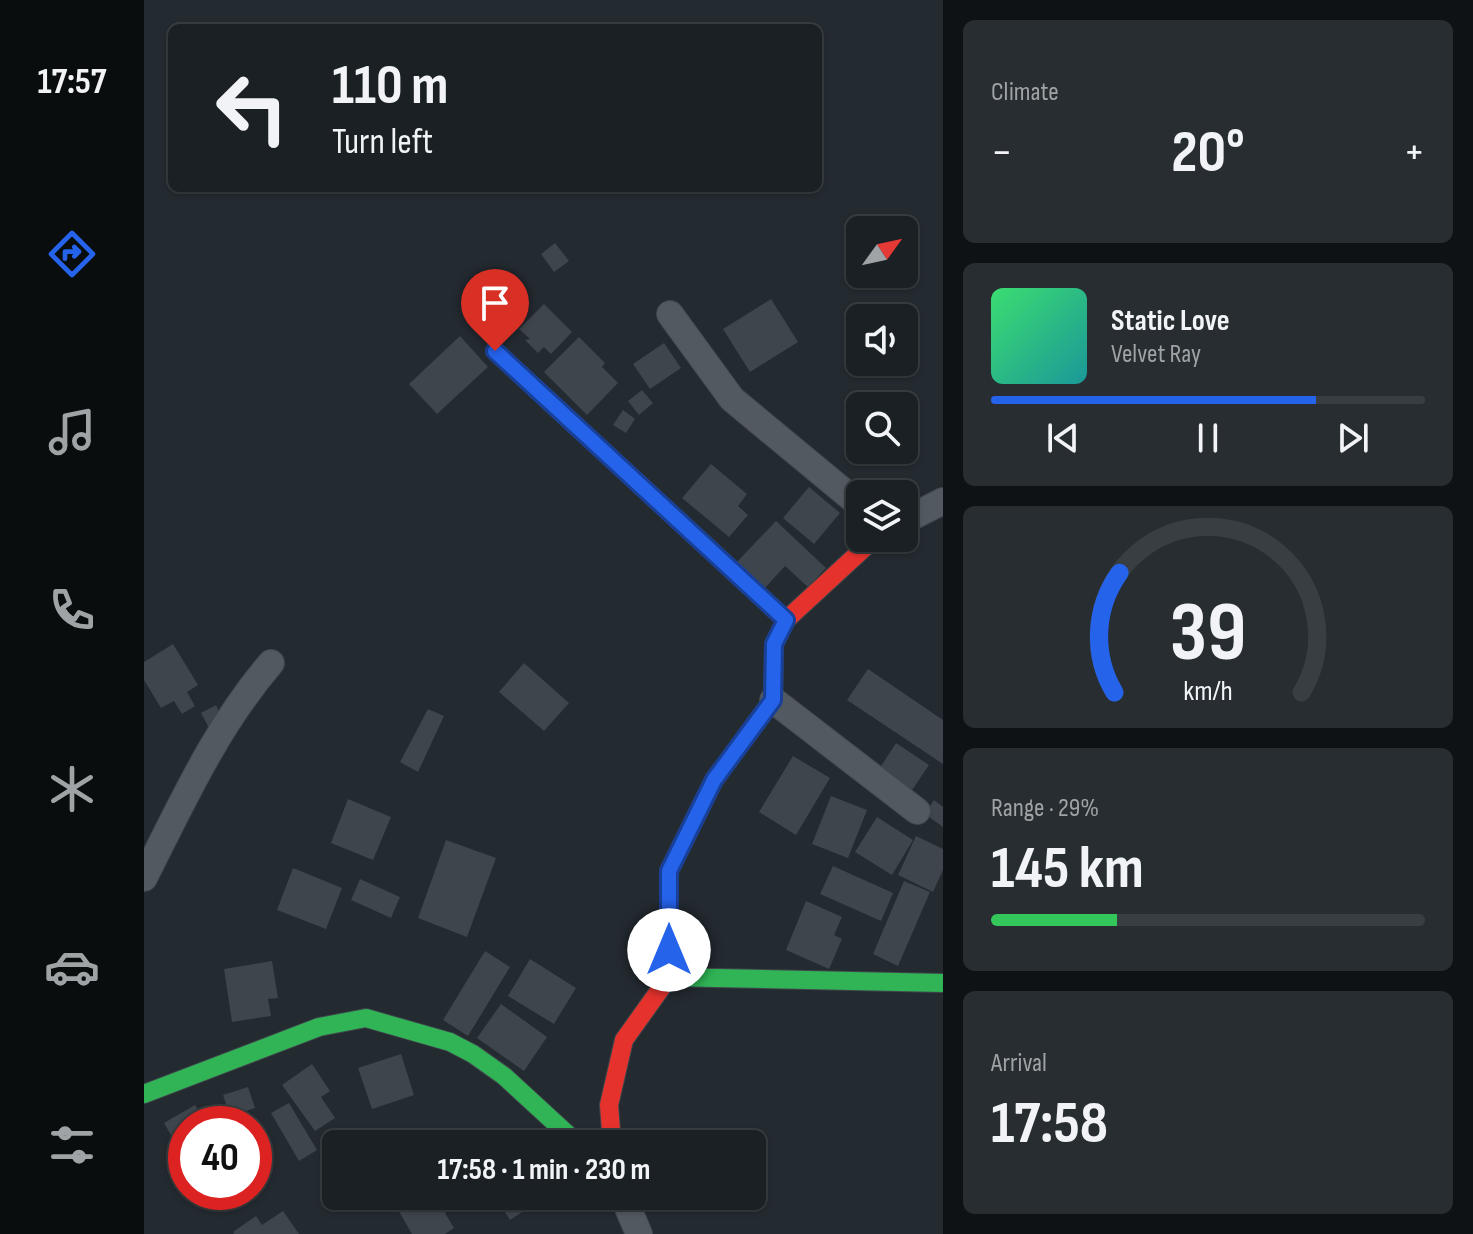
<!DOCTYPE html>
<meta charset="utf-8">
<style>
:root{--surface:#1a2024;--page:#272d31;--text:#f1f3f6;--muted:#9fa3a6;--line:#383e41;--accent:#2563eb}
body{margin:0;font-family:"Sofia Sans Condensed",sans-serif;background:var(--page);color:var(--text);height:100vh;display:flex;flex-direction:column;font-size:30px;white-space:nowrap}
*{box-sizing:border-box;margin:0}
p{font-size:26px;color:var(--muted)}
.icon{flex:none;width:44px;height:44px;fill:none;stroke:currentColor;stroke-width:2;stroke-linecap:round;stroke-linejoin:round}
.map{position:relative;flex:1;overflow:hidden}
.drawer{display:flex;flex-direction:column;gap:20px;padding:20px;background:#0e1214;width:530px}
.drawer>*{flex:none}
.top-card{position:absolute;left:24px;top:24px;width:654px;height:168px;border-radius:12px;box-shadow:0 2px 6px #0004,0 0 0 2px var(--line);background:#1a2024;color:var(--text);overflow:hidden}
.needle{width:52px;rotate:57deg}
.tools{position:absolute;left:702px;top:216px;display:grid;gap:16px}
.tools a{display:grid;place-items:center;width:72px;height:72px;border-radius:12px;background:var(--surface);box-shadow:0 2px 6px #0004,0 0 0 2px var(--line);font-size:40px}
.speed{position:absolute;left:24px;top:1106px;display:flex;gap:16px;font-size:40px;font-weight:700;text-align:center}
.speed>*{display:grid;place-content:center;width:104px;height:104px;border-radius:50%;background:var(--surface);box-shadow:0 2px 6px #0004,0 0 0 2px var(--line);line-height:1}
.speed .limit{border:12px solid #d22;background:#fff;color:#111}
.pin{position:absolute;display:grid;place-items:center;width:68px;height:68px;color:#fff;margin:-82px -34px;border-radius:50% 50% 50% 0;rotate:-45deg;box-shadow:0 0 8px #0007}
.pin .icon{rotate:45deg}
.me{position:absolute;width:88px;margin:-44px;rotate:0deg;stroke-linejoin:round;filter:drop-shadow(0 0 6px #0008)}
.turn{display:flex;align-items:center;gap:28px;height:168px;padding:0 32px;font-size:36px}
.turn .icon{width:104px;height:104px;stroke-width:2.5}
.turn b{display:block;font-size:56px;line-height:68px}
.big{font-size:60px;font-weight:700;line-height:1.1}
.drawer .widget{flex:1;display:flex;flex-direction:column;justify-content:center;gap:12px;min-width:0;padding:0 28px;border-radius:12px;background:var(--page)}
.drawer .dial{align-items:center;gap:0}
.dial svg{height:208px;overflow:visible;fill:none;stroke:var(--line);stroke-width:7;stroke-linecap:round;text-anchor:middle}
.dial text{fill:var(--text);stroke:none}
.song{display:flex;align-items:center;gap:24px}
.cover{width:96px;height:96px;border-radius:12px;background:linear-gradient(135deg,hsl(140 70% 55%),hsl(180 70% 35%))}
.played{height:8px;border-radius:4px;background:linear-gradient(90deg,var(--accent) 75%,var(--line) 75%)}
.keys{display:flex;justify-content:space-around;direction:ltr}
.heat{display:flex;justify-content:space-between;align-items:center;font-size:44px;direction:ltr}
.charge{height:12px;border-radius:6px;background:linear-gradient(90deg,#34c759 29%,var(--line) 0)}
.trip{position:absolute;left:178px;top:1130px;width:444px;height:80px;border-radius:12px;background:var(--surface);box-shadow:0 2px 6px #0004,0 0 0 2px var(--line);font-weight:700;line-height:80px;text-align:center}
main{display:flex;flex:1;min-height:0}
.menu{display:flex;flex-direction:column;width:144px;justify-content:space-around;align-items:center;background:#0a0d0e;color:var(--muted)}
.menu .icon{width:56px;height:56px}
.menu .active{color:var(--accent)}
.menu b{font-size:36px;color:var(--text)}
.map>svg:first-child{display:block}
.building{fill:#3e454c}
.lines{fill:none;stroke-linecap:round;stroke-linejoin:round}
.street-casing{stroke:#40474d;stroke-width:28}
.fast-casing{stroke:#40474d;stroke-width:20}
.jam-casing{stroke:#40474d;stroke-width:20}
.street{stroke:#525960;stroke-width:26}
.fast{stroke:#30b455;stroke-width:18}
.jam{stroke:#e5322d;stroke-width:18}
.route-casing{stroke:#184099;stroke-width:20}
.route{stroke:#2563eb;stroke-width:14}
</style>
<main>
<nav class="menu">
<b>17:57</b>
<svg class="icon active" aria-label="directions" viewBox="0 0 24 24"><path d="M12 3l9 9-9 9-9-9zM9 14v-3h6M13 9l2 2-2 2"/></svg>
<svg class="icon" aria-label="music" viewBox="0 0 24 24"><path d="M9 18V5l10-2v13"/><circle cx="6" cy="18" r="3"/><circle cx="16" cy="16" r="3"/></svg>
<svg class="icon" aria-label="phone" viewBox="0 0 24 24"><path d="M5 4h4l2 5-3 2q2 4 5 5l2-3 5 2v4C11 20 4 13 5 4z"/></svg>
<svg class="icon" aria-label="climate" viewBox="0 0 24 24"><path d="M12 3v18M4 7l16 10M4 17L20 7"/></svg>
<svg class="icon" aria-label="car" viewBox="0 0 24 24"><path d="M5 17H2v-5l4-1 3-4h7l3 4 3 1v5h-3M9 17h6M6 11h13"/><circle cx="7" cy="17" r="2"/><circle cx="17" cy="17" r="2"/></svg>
<svg class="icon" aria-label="filters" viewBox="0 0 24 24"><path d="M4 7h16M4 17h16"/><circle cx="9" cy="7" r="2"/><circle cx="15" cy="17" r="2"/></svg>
</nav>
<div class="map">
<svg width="799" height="1234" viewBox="0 0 799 1234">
<rect width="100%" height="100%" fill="#232a30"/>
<!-- building -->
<path class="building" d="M411 243 425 261 410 272 397 254Z
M627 299 654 342 606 372 579 329Z
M400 304 428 332 407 354 400 347 394 353 381 340 386 339 375 329Z
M316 336 344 367 293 414 265 384Z
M435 337 461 363 458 367 474 383 443 415 400 372Z
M520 343 537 368 506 389 489 364Z
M498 390 509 403 495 415 484 401Z
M479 410 491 419 482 433 469 425Z
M567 464 603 494 594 506 604 515 585 537 538 498Z
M665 487 696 513 670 544 639 518Z
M632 521 682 568 664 587 641 566 620 589 592 563Z
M29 644 54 685 43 692 51 706 38 714 30 701 17 708 0 680V662Z
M380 663 425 703 400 731 355 692Z
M724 669 799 720V764L703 700Z
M72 705 79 720 65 728 57 713Z
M284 709 300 716 274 772 256 762Z
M752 743 785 765 764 796 732 774Z
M649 756 686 778 652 835 615 812Z
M687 796 723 810 704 858 668 844Z
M204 799 247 817 229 860 187 843Z
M790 800 799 807V827L781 814Z
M733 817 769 840 748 875 711 852Z
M772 836 799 849V870L789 892 754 875Z
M302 840 352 858 323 937 274 918Z
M689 866 749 893 737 921 676 894Z
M149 868 198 888 182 929 133 910Z
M216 879 256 897 247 918 207 900Z
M760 881 786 892 754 966 729 954Z
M662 901 698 917 690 935 698 939 685 969 642 950Z
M341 951 366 967 324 1036 299 1020Z
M386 959 432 988 410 1024 364 996Z
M128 961 134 998 124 999 127 1016 88 1022 80 969Z
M357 1004 403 1037 380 1071 333 1038Z
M257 1054 270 1095 228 1109 214 1068Z
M168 1064 186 1091 177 1097 191 1118 171 1131 138 1085Z
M104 1087 111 1108 86 1116 79 1095Z
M145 1103 173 1150 155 1161 127 1113Z
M51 1105 62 1124H42V1161L20 1123Z
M246 1196H311L316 1204 301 1213 310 1228 301 1234H268Z
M366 1196H370L380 1211 366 1220 355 1203Z
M400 1196H420L423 1202 407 1210Z
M139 1211 155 1234H90L89 1232 112 1216 118 1225Z"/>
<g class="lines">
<!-- street casing -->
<g class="street-casing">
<path id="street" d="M526 314 588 399 716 505
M760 521 799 501
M629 700 773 811
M0 878C38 803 72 727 127 663
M479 1196 495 1234"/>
</g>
<!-- fast casing -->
<g class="fast-casing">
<path id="fast" d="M351 351 642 620
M525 977 799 983
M0 1094 175 1027 222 1018 306 1042 329 1054 360 1076 434 1144"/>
</g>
<!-- jam casing -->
<g class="jam-casing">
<path id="jam" d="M468 1144 465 1105 480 1040 525 977V871L570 780 629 700 630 644 642 620 731 538"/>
</g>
<!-- street -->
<use href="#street" class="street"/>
<!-- fast -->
<use href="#fast" class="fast"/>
<!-- jam -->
<use href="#jam" class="jam"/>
</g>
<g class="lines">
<!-- route casing -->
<g class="route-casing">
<path id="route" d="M351 351 642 620 630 644 629 700 570 780 525 871V950"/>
</g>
<!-- route -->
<use href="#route" class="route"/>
</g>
</svg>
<div class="tools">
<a><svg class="needle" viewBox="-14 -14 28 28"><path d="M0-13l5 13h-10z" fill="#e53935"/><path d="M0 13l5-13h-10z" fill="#9fa3a6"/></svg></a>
<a><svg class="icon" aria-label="sound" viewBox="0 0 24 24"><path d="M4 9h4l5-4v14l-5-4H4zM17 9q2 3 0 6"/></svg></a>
<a><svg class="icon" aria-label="search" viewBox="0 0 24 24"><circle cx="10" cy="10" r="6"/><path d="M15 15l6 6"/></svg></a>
<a><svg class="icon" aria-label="layers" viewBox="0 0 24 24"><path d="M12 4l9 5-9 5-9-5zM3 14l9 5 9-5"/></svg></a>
</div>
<div class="speed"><div class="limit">40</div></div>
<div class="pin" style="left:351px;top:351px;background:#d93025"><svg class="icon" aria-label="arrive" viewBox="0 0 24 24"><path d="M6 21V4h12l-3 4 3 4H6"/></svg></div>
<svg class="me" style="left:525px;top:950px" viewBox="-20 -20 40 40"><circle r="19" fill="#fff"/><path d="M0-13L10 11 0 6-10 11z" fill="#2563eb"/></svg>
<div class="trip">17:58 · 1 min · 230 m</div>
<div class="top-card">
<div class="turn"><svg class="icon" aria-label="left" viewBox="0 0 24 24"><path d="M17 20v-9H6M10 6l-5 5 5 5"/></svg><div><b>110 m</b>Turn left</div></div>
</div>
</div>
<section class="drawer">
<div class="widget"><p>Climate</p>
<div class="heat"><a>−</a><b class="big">20°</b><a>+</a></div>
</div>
<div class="widget">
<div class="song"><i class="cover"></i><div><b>Static Love</b><p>Velvet Ray</p></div></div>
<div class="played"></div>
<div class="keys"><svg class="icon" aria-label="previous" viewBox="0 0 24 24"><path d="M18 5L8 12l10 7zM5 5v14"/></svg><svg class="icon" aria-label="pause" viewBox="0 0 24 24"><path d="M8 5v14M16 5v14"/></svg><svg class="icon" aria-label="next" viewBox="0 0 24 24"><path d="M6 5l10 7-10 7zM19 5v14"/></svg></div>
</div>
<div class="widget dial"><svg viewBox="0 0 100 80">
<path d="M14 69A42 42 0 1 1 86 69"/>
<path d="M14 69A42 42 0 0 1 16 23" stroke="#2563eb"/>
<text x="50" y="56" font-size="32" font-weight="700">39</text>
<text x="50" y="72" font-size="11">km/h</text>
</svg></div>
<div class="widget"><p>Range · 29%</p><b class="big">145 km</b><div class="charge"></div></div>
<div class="widget"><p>Arrival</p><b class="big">17:58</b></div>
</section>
</main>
